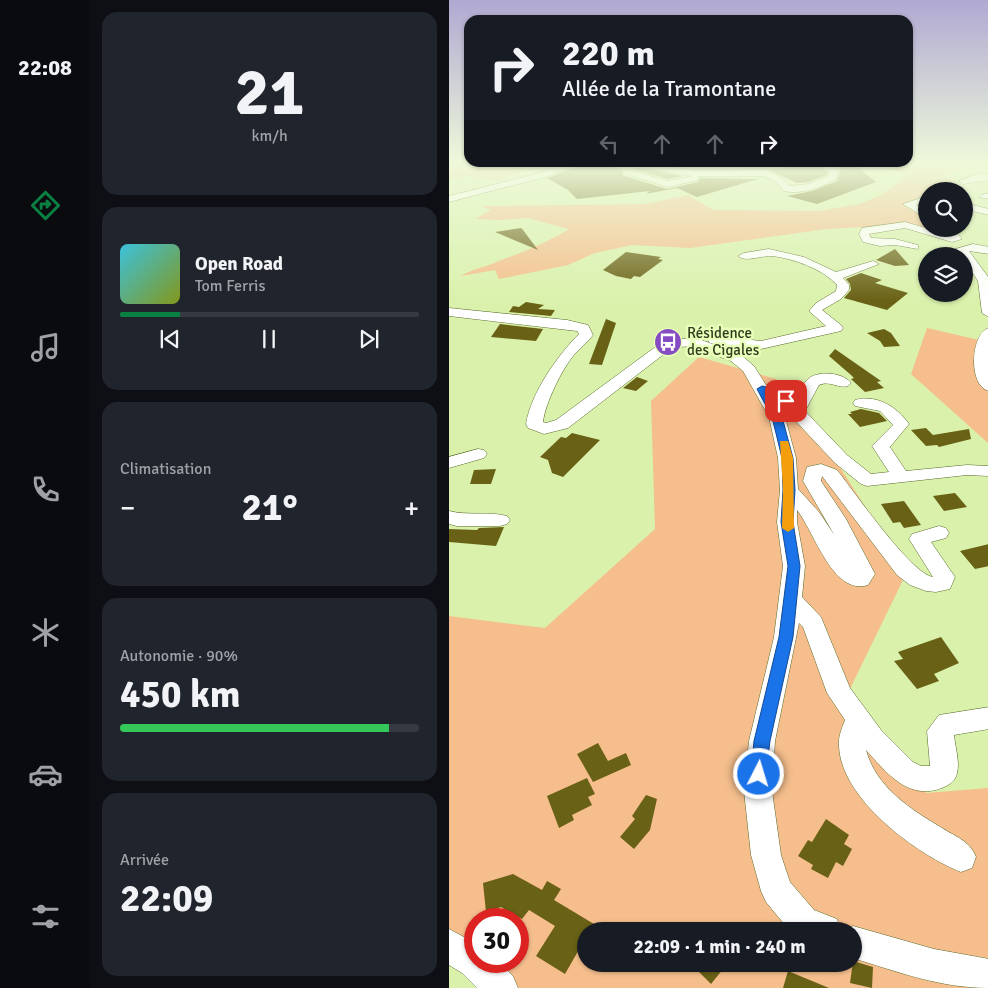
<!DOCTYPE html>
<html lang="fr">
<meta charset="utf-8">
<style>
:root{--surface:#171b24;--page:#20242c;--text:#f1f3f6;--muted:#9ea1a6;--line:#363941;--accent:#0b8043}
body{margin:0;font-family:Signika,sans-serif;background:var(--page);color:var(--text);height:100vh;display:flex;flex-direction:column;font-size:19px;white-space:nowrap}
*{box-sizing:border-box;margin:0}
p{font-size:16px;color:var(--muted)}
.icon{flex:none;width:28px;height:28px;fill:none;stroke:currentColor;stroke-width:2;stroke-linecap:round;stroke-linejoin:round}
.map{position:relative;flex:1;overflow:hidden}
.details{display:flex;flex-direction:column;gap:12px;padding:12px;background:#0d0f14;width:359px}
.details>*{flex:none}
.guide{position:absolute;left:15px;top:15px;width:449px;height:152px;border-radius:15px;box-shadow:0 1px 4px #0004;background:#171b24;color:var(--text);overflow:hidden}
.fabs{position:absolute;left:469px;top:182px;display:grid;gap:10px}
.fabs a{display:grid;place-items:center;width:55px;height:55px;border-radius:50%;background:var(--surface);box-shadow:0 1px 4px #0004;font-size:25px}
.speed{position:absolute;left:15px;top:908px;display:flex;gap:10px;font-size:25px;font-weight:700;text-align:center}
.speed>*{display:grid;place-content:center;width:65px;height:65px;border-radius:50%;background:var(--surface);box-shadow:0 1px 4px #0004;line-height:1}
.speed .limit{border:8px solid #d22;background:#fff;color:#111}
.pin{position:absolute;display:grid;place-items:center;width:42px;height:42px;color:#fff;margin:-21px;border-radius:10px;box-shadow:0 2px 8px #0006}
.me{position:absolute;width:55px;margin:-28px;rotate:5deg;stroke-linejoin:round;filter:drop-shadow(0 0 4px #0008)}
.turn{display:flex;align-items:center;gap:18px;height:105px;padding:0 15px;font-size:22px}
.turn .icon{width:65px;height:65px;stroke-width:2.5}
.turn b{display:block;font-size:35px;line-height:42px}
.lanes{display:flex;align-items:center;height:48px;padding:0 15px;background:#0003;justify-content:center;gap:25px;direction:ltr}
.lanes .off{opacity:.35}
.big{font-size:38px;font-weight:700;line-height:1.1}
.details .tile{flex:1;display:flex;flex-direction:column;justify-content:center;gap:8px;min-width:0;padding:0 18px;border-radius:15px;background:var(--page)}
.details .dial{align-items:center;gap:0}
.dial b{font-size:65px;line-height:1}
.song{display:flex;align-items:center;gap:15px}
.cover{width:60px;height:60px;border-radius:8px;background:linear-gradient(135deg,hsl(190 70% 55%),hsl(70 70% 35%))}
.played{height:5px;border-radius:2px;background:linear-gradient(90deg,var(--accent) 20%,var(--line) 20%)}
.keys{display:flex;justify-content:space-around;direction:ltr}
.heat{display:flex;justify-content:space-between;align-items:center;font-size:28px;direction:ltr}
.charge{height:8px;border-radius:4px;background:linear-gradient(90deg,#34c759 90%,var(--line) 0)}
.trip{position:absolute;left:128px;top:922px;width:285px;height:50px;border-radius:25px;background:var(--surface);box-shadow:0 1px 4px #0004;font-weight:700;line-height:50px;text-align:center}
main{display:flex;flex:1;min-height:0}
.menu{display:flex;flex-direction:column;width:90px;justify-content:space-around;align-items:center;background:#090b0e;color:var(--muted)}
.menu .icon{width:35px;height:35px}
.menu .current{color:var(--accent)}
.menu b{font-size:22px;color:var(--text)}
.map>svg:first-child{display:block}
.green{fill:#f5be8c;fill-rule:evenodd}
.building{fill:#696115}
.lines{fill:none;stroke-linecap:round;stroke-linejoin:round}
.minor-casing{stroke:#586a29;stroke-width:1}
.minor{fill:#fff;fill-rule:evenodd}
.route{fill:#1a73e8;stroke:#114b97}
.slow{fill:#f59e0b}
.labels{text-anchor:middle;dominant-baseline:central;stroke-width:5;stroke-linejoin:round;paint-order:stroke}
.far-poi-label{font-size:15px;fill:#323b1f;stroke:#e8ffb9;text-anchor:start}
</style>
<main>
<nav class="menu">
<b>22:08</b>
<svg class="icon current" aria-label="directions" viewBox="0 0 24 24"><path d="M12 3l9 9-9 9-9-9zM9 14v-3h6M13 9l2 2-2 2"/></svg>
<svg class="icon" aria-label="music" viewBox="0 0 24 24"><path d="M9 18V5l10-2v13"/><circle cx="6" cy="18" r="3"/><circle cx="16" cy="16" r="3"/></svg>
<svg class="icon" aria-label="phone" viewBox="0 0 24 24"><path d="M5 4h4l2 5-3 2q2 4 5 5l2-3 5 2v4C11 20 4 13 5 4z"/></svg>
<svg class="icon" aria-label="climate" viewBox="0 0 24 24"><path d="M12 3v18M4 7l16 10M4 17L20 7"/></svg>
<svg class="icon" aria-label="car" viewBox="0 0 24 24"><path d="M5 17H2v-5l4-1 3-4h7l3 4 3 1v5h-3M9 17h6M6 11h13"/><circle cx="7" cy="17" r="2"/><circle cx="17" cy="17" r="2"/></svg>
<svg class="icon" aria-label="filters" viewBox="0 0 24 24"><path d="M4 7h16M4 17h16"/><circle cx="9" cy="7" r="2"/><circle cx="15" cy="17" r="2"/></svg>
</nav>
<section class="details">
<div class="tile dial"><b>21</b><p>km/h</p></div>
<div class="tile">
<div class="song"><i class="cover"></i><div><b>Open Road</b><p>Tom Ferris</p></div></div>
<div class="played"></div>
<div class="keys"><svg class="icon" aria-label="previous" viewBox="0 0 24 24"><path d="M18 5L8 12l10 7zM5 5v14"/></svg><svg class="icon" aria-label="pause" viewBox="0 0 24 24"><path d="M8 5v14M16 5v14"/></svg><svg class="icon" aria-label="next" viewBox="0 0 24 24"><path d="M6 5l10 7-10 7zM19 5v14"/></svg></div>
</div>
<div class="tile"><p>Climatisation</p>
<div class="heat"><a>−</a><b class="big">21°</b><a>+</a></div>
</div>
<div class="tile"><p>Autonomie · 90%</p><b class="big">450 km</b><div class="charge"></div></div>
<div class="tile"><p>Arrivée</p><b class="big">22:09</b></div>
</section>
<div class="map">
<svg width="540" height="988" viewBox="0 0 540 988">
<rect width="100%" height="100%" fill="#daf1ac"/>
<!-- green -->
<path class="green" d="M0 163H80L82 168 48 181 20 176 0 179Z
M421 163H517L522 165 493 176 507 181 496 191H478L477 228 454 225 378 229 241 248 183 245 146 253 119 265 50 279 46 270 12 276C23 269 33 268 45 263 71 253 96 244 120 229L79 218 51 220 26 219 42 210 31 206 197 204 239 195 264 210 370 211 410 204 432 195 459 175Z
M478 328 539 342V443L462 374Z
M250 357 327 379 374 441 442 547 454 580 398 695 477 793 539 788V988H40L0 960V616L96 628 206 529 202 401ZM26 919H69V961H26ZM136 931H404V964H136Z"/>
<!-- building -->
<path class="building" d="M337 163H368L379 172 378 175 359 182 348 183 320 170 337 168Z
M383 163H404L427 182 368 204 338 196 363 191 388 181 392 169Z
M134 164 155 165 174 170 173 175 218 189 249 182 251 178 309 179 248 197 228 188 197 194 201 191 128 199 119 190 98 178Z
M187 168 201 169 233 176 219 179 182 169Z
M72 228 74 230 89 250 46 232Z
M446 249 460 265 446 266 427 260Z
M177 252 212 257 209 259 214 260 191 277 185 276 182 279 167 276 154 270Z
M412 273 433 280 426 283 459 293 438 310 395 298 402 290 401 284 397 279Z
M77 302 95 305 89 309 106 310 102 316 60 312 64 306 70 307Z
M157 319 167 323 153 365 140 364Z
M51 324 94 329 87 341 42 337Z
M435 329 442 333 451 346 435 347 431 341 418 333Z
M386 349 432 381 428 382 435 388 416 392 402 379 405 378 402 375 380 356Z
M188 377 199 381 187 391 174 388Z
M412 409 430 413 438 421 411 427 399 414H403L401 412Z
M477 428 484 435 520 429 522 439 490 447 488 445 477 446 462 430Z
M123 433 151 440 114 477 103 473 99 460 91 457 112 437 117 438Z
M47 469 42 484H21L25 470Z
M506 493 518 507 495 511 484 496Z
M455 501 472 525 455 528 451 522 444 523 432 504Z
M55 527 47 546 0 542V529L28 530 30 528Z
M540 544V566L526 569 511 551Z
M492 637 510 663 485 674 490 681 468 689 445 661 454 659 449 652Z
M149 743 159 761 177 753 182 765 144 782 128 754Z
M138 778 146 794 139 797 143 805 123 815 125 820 110 828 98 796Z
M197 795 208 799 201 830 185 849 171 837 186 819 183 816Z
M377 819 400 835 395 844 403 849 394 866 387 862 379 878 362 869 364 865 349 856 359 840 363 842Z
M64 874 93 890 98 881 112 889 105 900 145 924 141 931H136V939L116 974 87 956 106 926 80 910 73 919 52 907 37 912 34 883Z
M404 961 424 967 423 988 401 983Z
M242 964H278L262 984Z
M339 971 380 988H334Z"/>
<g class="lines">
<!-- minor casing -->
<g class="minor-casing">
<path id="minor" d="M120 163H132L96 177 0 202V196L90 173Z
M194 163 247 171 317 170 333 178 341 186 359 184 380 176 381 171 370 163H380L390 170 387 179C372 187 353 195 335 191L327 182 315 176H249V180L219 187 174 173 178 170 219 181 243 176 204 169Z
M528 174H540V180L514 184 510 181Z
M540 193V199L530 197 532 195Z
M478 196V202L467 205 478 211V219L454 204Z
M515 203 540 209V215L515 209Z
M456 222 497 234 493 229H504L513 239 503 242 456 228 420 234 422 238 446 239 469 245V249L446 245 431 246 414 242 410 234 413 228Z
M524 244 540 247V254L520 251 540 278V317L533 313 529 281 515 260V256H512L507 249Z
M320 249 355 257 387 272 424 261 430 264 394 278 400 285V290L392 299 373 310 392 325 394 328 392 331 312 349H297L261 343 259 340 261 337 266 336 312 341 377 326 360 311 367 303 387 291 388 285C374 269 345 259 324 256 313 255 297 263 289 256L295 253Z
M0 308 118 320 139 325 144 335C139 342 131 348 125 355 113 369 96 404 94 422L97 423 107 420 205 348 228 339H250L292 355 305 366 317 385 338 392 347 401C350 395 353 385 358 380 367 370 394 372 402 383L399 386C389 389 381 380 370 385L356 411 398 455 422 474 440 472 423 446 444 425 431 411 406 406 404 403 406 400C428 394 448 407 460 424L441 447 457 471 518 465 540 466V476L518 475 418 486 412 484 386 463 325 398 336 417 347 458 349 489 370 512 386 536 354 481 358 467 372 464 388 470C404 490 463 575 484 577L460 539 463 534 490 526 497 528 500 533 497 538 482 542 506 577 501 589 487 592 477 591 461 585 448 575 373 476 372 481 397 519 426 574 419 585C384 596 366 533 348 510V522L356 566 353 597 372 617 401 688 432 730 464 762 472 766H481L478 731 490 715 540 707V729L505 735C506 746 511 762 508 773 507 781 500 785 493 788 459 801 437 772 417 750 427 787 461 809 493 828 507 837 521 841 527 857L523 868 512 872C467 854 392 799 390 746 389 737 393 728 396 720L378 693 354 627 350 623 326 741 323 791 332 855 341 882 365 910 388 919 392 931 404 926 485 949 540 959V988C492 988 449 972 404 958V931H341L317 902 312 891 302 855 295 791 300 741 325 637 334 566 328 522 331 490 329 458 320 417 294 371 282 361 243 346 231 347 215 354 119 428 95 434 79 428 77 424C82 393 108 356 130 334L128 331 0 316Z
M540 328V391C518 386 522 332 540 328Z
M29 449 35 450 38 454 35 458 0 468V457Z
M0 511C19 516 39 511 58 516L61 520 58 524 51 526H8L0 524Z
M0 929 26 943V961H49L64 976 69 988H28L13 973 0 965Z"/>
</g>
<!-- minor -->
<use href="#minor" class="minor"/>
</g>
<!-- sky -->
<linearGradient id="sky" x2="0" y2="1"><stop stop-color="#b0a8d2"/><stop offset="0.54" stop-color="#eef9da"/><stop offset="1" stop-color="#eef9da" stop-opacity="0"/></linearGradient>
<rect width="540" height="301" fill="url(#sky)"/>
<!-- route -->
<path class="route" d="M313 386 333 391 342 401 334 403 326 395 320 393 333 417 344 458 346 490 344 522 351 566 344 637 321 741 316 780 310 782 304 780 302 774 305 741 330 637 339 566 332 522 334 490 333 458 323 417 308 389Z"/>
<!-- slow -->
<path class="slow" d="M331 441H339L344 458 345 528 339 532 333 528 334 490Z"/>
<!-- icons -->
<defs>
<g id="bus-disc" transform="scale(1.4375)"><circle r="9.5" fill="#854bc2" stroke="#e8ffb9"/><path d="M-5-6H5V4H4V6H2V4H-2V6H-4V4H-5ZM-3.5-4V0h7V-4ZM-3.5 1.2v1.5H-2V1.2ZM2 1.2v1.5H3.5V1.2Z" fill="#fff"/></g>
</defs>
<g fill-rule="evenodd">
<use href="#bus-disc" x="219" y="342"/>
</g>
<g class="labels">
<!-- far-poi labels -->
<g class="far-poi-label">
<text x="238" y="333">Résidence<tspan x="238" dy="17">des Cigales</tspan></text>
</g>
</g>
</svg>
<div class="fabs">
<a><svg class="icon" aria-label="search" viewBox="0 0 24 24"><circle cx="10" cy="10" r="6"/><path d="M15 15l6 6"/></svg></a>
<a><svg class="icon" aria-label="layers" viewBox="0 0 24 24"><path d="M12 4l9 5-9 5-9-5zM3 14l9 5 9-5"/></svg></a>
</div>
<div class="speed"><div class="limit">30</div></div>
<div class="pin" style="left:337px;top:401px;background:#d93025"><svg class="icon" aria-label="arrive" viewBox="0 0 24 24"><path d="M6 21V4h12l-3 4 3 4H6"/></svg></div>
<svg class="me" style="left:310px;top:774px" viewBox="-20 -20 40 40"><circle r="17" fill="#1a73e8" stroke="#fff" stroke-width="3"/><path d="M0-11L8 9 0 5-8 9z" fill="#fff"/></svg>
<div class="trip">22:09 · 1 min · 240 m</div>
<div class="guide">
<div class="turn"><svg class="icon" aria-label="right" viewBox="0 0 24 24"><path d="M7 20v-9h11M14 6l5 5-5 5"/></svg><div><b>220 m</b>Allée de la Tramontane</div></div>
<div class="lanes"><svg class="icon off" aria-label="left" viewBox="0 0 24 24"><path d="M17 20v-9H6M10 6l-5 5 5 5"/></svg><svg class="icon off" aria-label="ahead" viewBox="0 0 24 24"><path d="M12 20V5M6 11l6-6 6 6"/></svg><svg class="icon off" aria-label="ahead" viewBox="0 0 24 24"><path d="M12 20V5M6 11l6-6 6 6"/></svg><svg class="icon" aria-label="right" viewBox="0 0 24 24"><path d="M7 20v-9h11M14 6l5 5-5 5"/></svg></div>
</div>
</div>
</main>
